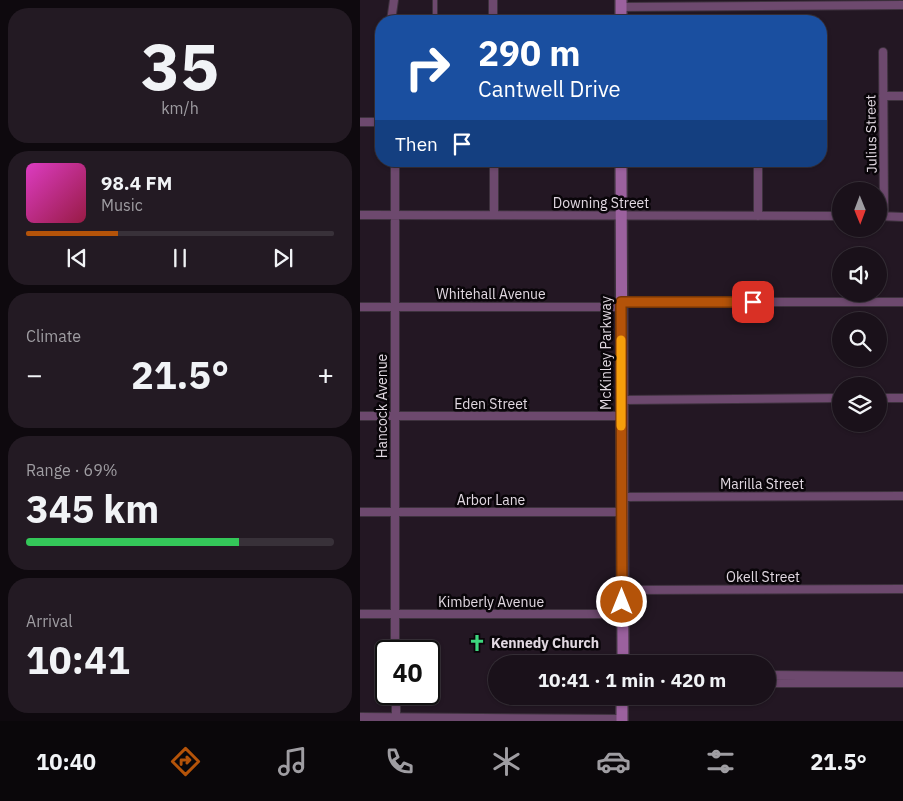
<!DOCTYPE html>
<meta charset="utf-8">
<style>
:root{--surface:#1a111a;--page:#231a23;--text:#f1f3f6;--muted:#9f9da2;--line:#383139;--accent:#b45309}
body{margin:0;font-family:"IBM Plex Sans",sans-serif;background:var(--page);color:var(--text);height:100vh;display:flex;flex-direction:column;font-size:19px;white-space:nowrap}
*{box-sizing:border-box;margin:0}
p{font-size:16px;color:var(--muted)}
.icon{flex:none;width:28px;height:28px;fill:none;stroke:currentColor;stroke-width:2;stroke-linecap:round;stroke-linejoin:round}
.map{position:relative;flex:1;overflow:hidden}
.details{display:flex;flex-direction:column;gap:8px;padding:8px;background:#0e090e;width:360px}
.details>*{flex:none}
.hud{position:absolute;left:15px;top:15px;width:452px;height:152px;border-radius:20px;box-shadow:0 1px 4px #0004,0 0 0 1px var(--line);background:#1a4fa0;color:#fff;overflow:hidden}
.needle{width:32px;rotate:179deg}
.fabs{position:absolute;left:472px;top:182px;display:grid;gap:10px}
.fabs a{display:grid;place-items:center;width:55px;height:55px;border-radius:50%;background:var(--surface);box-shadow:0 1px 4px #0004,0 0 0 1px var(--line);font-size:25px}
.speed{position:absolute;left:15px;top:640px;display:flex;gap:10px;font-size:25px;font-weight:700;text-align:center}
.speed>*{display:grid;place-content:center;width:65px;height:65px;border-radius:50%;background:var(--surface);box-shadow:0 1px 4px #0004,0 0 0 1px var(--line);line-height:1}
.speed .limit{border:2px solid #111;border-radius:8px;background:#fff;color:#111}
.pin{position:absolute;display:grid;place-items:center;width:42px;height:42px;color:#fff;margin:-21px;border-radius:10px;box-shadow:0 2px 8px #0006}
.me{position:absolute;width:55px;margin:-28px;rotate:0deg;stroke-linejoin:round;filter:drop-shadow(0 0 4px #0008)}
.turn{display:flex;align-items:center;gap:18px;height:105px;padding:0 20px;font-size:22px}
.turn .icon{width:65px;height:65px;stroke-width:2.5}
.turn b{display:block;font-size:35px;line-height:42px}
.then{display:flex;align-items:center;height:48px;padding:0 20px;background:#0003;gap:10px;font-size:19px}
.big{font-size:38px;font-weight:700;line-height:1.1}
.details .card{flex:1;display:flex;flex-direction:column;justify-content:center;gap:8px;min-width:0;padding:0 18px;border-radius:20px;background:var(--page)}
.details .dial{align-items:center;gap:0}
.dial b{font-size:65px;line-height:1}
.song{display:flex;align-items:center;gap:15px}
.cover{width:60px;height:60px;border-radius:8px;background:linear-gradient(135deg,hsl(310 70% 55%),hsl(340 70% 35%))}
.played{height:5px;border-radius:2px;background:linear-gradient(90deg,var(--accent) 30%,var(--line) 30%)}
.keys{display:flex;justify-content:space-around;direction:ltr}
.heat{display:flex;justify-content:space-between;align-items:center;font-size:28px;direction:ltr}
.charge{height:8px;border-radius:4px;background:linear-gradient(90deg,#34c759 69%,var(--line) 0)}
.trip{position:absolute;left:128px;top:655px;width:288px;height:50px;border-radius:25px;background:var(--surface);box-shadow:0 1px 4px #0004,0 0 0 1px var(--line);font-weight:700;line-height:50px;text-align:center}
.tab-bar{display:flex;height:80px;justify-content:space-around;align-items:center;background:#0a070a;color:var(--muted)}
.tab-bar .icon{width:35px;height:35px}
.tab-bar .active{color:var(--accent)}
.tab-bar b{font-size:22px;color:var(--text)}
main{display:flex;flex:1;min-height:0}
.map>svg:first-child{display:block}
.lines{fill:none;stroke-linecap:round;stroke-linejoin:round}
.lane-casing{stroke:#3e323e;stroke-width:6}
.street-casing{stroke:#3e323e;stroke-width:10}
.secondary-casing{stroke:#3e323e;stroke-width:14}
.lane{stroke:#6d496e;stroke-width:4}
.street{stroke:#6d496e;stroke-width:8}
.secondary{stroke:#9b619e;stroke-width:11}
.route-casing{stroke:#753606;stroke-width:12}
.route{stroke:#b45309;stroke-width:9}
.slow{stroke:#f59e0b;stroke-width:9}
.labels{text-anchor:middle;dominant-baseline:central;stroke-width:5;stroke-linejoin:round;paint-order:stroke}
.street-label{font-size:14px;fill:#e1d8e1;stroke:#090509}
.poi-label{font-size:14px;font-weight:bold;fill:#e1d8e1;stroke:#090509;text-anchor:start}
</style>
<main>
<section class="details">
<div class="card dial"><b>35</b><p>km/h</p></div>
<div class="card">
<div class="song"><i class="cover"></i><div><b>98.4 FM</b><p>Music</p></div></div>
<div class="played"></div>
<div class="keys"><svg class="icon" aria-label="previous" viewBox="0 0 24 24"><path d="M18 5L8 12l10 7zM5 5v14"/></svg><svg class="icon" aria-label="pause" viewBox="0 0 24 24"><path d="M8 5v14M16 5v14"/></svg><svg class="icon" aria-label="next" viewBox="0 0 24 24"><path d="M6 5l10 7-10 7zM19 5v14"/></svg></div>
</div>
<div class="card"><p>Climate</p>
<div class="heat"><a>−</a><b class="big">21.5°</b><a>+</a></div>
</div>
<div class="card"><p>Range · 69%</p><b class="big">345 km</b><div class="charge"></div></div>
<div class="card"><p>Arrival</p><b class="big">10:41</b></div>
</section>
<div class="map">
<svg width="543" height="721" viewBox="0 0 543 721">
<rect width="100%" height="100%" fill="#231723"/>
<g class="lines">
<!-- lane casing -->
<g class="lane-casing">
<path id="lane" d="M75 20V0
M461 64H464"/>
</g>
<!-- street casing -->
<g class="street-casing">
<path id="street" d="M133 0V21
M261 7 543 5
M31 21 34 0
M523 52 524 216
M523 96H543
M0 122H21
M35 161V651
M134 161V215
M398 161V216
M0 215 481 216
M519 216 543 217
M261 302H543
M0 307H261
M519 398H543
M261 400 481 398
M0 416H261
M262 497 543 496
M0 512H262
M262 590 543 589
M0 614H262
M406 675 543 676
M406 683H543
M36 694V721
M0 717 262 719"/>
</g>
<!-- secondary casing -->
<g class="secondary-casing">
<path id="secondary" d="M261 0V21
M261 161 263 664
M262 721V696"/>
</g>
<!-- lane -->
<use href="#lane" class="lane"/>
<!-- street -->
<use href="#street" class="street"/>
<!-- secondary -->
<use href="#secondary" class="secondary"/>
</g>
<g class="lines">
<!-- route casing -->
<g class="route-casing">
<path id="route" d="M262 602 261 302H393"/>
</g>
<!-- route -->
<use href="#route" class="route"/>
<!-- slow -->
<path class="slow" d="M261 340V426"/>
</g>
<!-- icons -->
<defs>
<g id="church-bare" transform="scale(1.35)"><path d="M-1.2-6h2.4v3.5h3.3v2.4h-3.3V6h-2.4V-.1h-3.3v-2.4h3.3Z" fill="#3dd77e" stroke="#090509" stroke-width="2.5" paint-order="stroke"/></g>
</defs>
<g fill-rule="evenodd">
<use href="#church-bare" x="117" y="643"/>
</g>
<g class="labels">
<!-- street labels -->
<g class="street-label">
<text transform="translate(511 134) rotate(-91)">Julius Street</text>
<text x="241" y="203">Downing Street</text>
<text x="131" y="294">Whitehall Avenue</text>
<text transform="translate(246 353) rotate(-90)">McKinley Parkway</text>
<text x="131" y="404">Eden Street</text>
<text transform="translate(22 406) rotate(-90)">Hancock Avenue</text>
<text x="402" y="484">Marilla Street</text>
<text x="131" y="500">Arbor Lane</text>
<text x="403" y="577">Okell Street</text>
<text x="131" y="602">Kimberly Avenue</text>
</g>
<!-- poi labels -->
<g class="poi-label">
<text x="131" y="643">Kennedy Church</text>
</g>
</g>
</svg>
<div class="fabs">
<a><svg class="needle" viewBox="-14 -14 28 28"><path d="M0-13l5 13h-10z" fill="#e53935"/><path d="M0 13l5-13h-10z" fill="#9f9da2"/></svg></a>
<a><svg class="icon" aria-label="sound" viewBox="0 0 24 24"><path d="M4 9h4l5-4v14l-5-4H4zM17 9q2 3 0 6"/></svg></a>
<a><svg class="icon" aria-label="search" viewBox="0 0 24 24"><circle cx="10" cy="10" r="6"/><path d="M15 15l6 6"/></svg></a>
<a><svg class="icon" aria-label="layers" viewBox="0 0 24 24"><path d="M12 4l9 5-9 5-9-5zM3 14l9 5 9-5"/></svg></a>
</div>
<div class="speed"><div class="limit">40</div></div>
<div class="pin" style="left:393px;top:302px;background:#d93025"><svg class="icon" aria-label="arrive" viewBox="0 0 24 24"><path d="M6 21V4h12l-3 4 3 4H6"/></svg></div>
<svg class="me" style="left:262px;top:602px" viewBox="-20 -20 40 40"><circle r="17" fill="#b45309" stroke="#fff" stroke-width="3"/><path d="M0-11L8 9 0 5-8 9z" fill="#fff"/></svg>
<div class="trip">10:41 · 1 min · 420 m</div>
<div class="hud">
<div class="turn"><svg class="icon" aria-label="right" viewBox="0 0 24 24"><path d="M7 20v-9h11M14 6l5 5-5 5"/></svg><div><b>290 m</b>Cantwell Drive</div></div>
<div class="then">Then<svg class="icon" aria-label="arrive" viewBox="0 0 24 24"><path d="M6 21V4h12l-3 4 3 4H6"/></svg></div>
</div>
</div>
</main>
<nav class="tab-bar">
<b>10:40</b>
<svg class="icon active" aria-label="directions" viewBox="0 0 24 24"><path d="M12 3l9 9-9 9-9-9zM9 14v-3h6M13 9l2 2-2 2"/></svg>
<svg class="icon" aria-label="music" viewBox="0 0 24 24"><path d="M9 18V5l10-2v13"/><circle cx="6" cy="18" r="3"/><circle cx="16" cy="16" r="3"/></svg>
<svg class="icon" aria-label="phone" viewBox="0 0 24 24"><path d="M5 4h4l2 5-3 2q2 4 5 5l2-3 5 2v4C11 20 4 13 5 4z"/></svg>
<svg class="icon" aria-label="climate" viewBox="0 0 24 24"><path d="M12 3v18M4 7l16 10M4 17L20 7"/></svg>
<svg class="icon" aria-label="car" viewBox="0 0 24 24"><path d="M5 17H2v-5l4-1 3-4h7l3 4 3 1v5h-3M9 17h6M6 11h13"/><circle cx="7" cy="17" r="2"/><circle cx="17" cy="17" r="2"/></svg>
<svg class="icon" aria-label="filters" viewBox="0 0 24 24"><path d="M4 7h16M4 17h16"/><circle cx="9" cy="7" r="2"/><circle cx="15" cy="17" r="2"/></svg>
<b>21.5°</b>
</nav>
